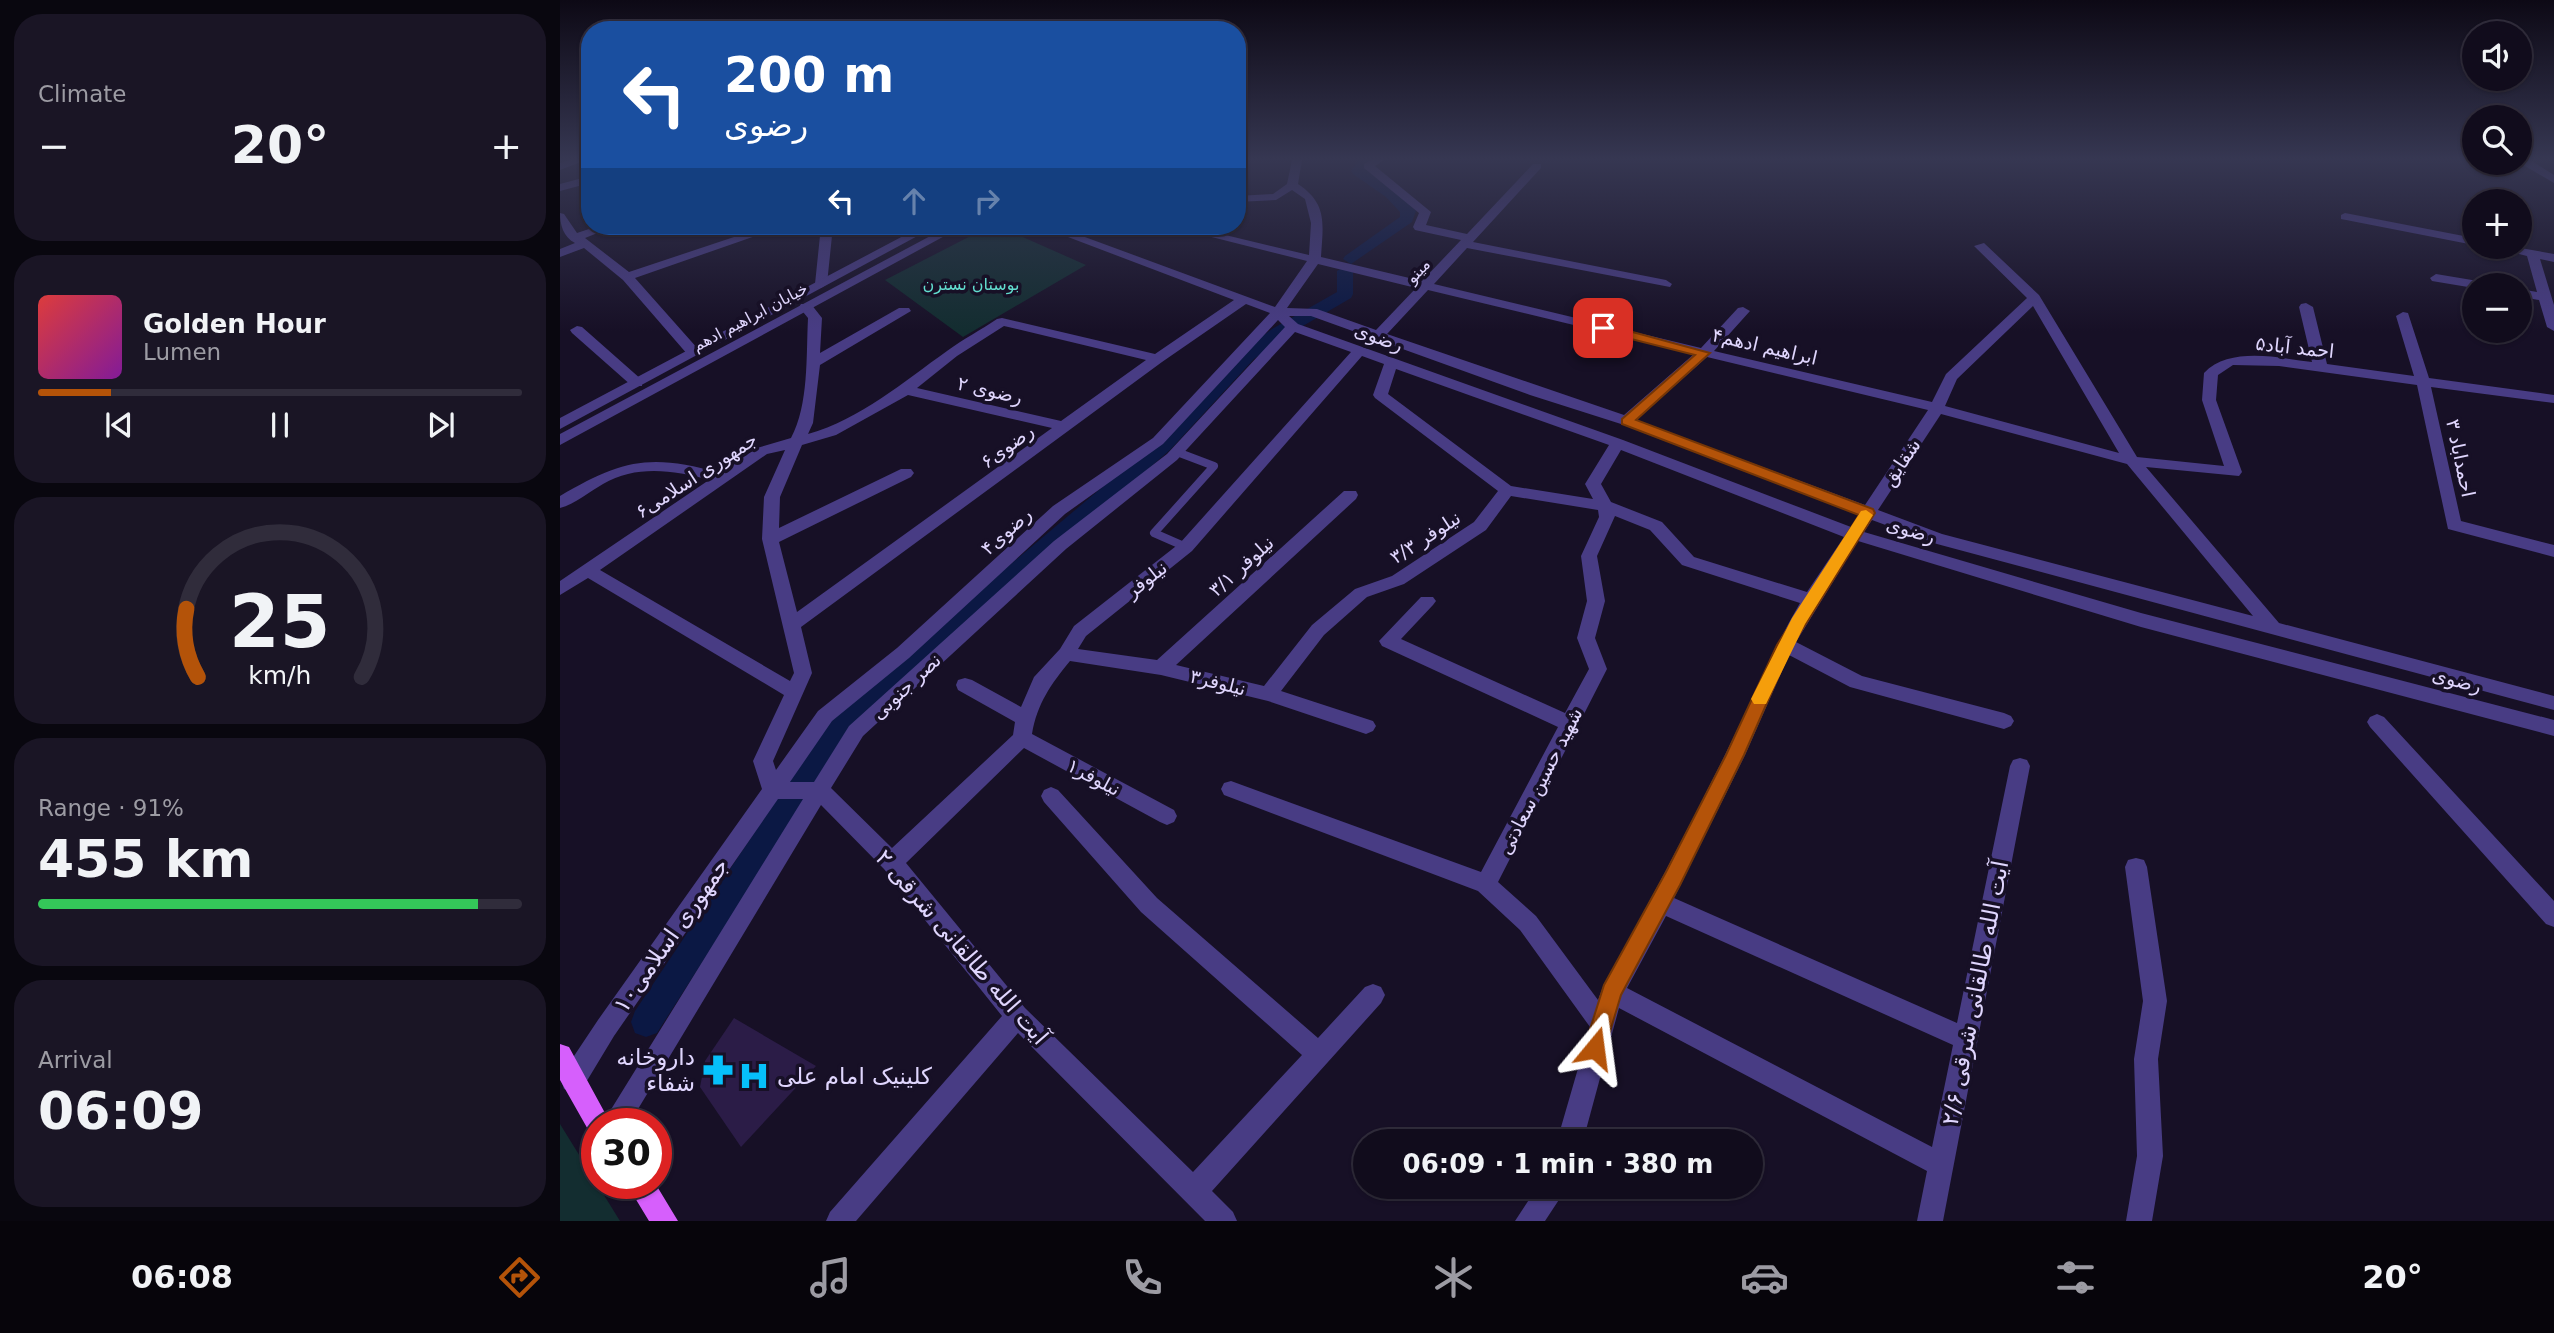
<!DOCTYPE html>
<meta charset="utf-8">
<style>
:root{--surface:#110c1c;--page:#1a1525;--text:#f1f3f6;--muted:#9c9ba3;--line:#302c3b;--accent:#b45309}
body{margin:0;font-family:"DejaVu Sans","Noto Naskh Arabic",sans-serif;background:var(--page);color:var(--text);height:100vh;display:flex;flex-direction:column;font-size:26px;white-space:nowrap}
*{box-sizing:border-box;margin:0}
p{font-size:23px;color:var(--muted)}
.icon{flex:none;width:38px;height:38px;fill:none;stroke:currentColor;stroke-width:2;stroke-linecap:round;stroke-linejoin:round}
.map{position:relative;flex:1;overflow:hidden}
.drawer{display:flex;flex-direction:column;gap:14px;padding:14px;background:#09070f;width:560px}
.drawer>*{flex:none}
.top-card{position:absolute;left:21px;top:21px;width:665px;height:214px;border-radius:28px;box-shadow:0 2px 5px #0004,0 0 0 2px var(--line);background:#1a4fa0;color:#fff;overflow:hidden}
.buttons{position:absolute;left:1902px;top:21px;display:grid;gap:14px}
.buttons a{display:grid;place-items:center;width:70px;height:70px;border-radius:50%;background:var(--surface);box-shadow:0 2px 5px #0004,0 0 0 2px var(--line);font-size:35px}
.speed{position:absolute;left:21px;top:1108px;display:flex;gap:14px;font-size:35px;font-weight:700;text-align:center}
.speed>*{display:grid;place-content:center;width:91px;height:91px;border-radius:50%;background:var(--surface);box-shadow:0 2px 5px #0004,0 0 0 2px var(--line);line-height:1}
.speed .limit{border:10px solid #d22;background:#fff;color:#111}
.pin{position:absolute;display:grid;place-items:center;width:60px;height:60px;color:#fff;margin:-30px;border-radius:14px;box-shadow:0 4px 10px #0006}
.me{position:absolute;width:77px;margin:-38px;rotate:16deg;stroke-linejoin:round;filter:drop-shadow(0 0 5px #0008)}
.turn{display:flex;align-items:center;gap:24px;height:147px;padding:0 28px;font-size:32px}
.turn .icon{width:91px;height:91px;stroke-width:2.5}
.turn b{display:block;font-size:49px;line-height:60px}
.lanes{display:flex;align-items:center;height:66px;padding:0 28px;background:#0003;justify-content:center;gap:35px;direction:ltr}
.lanes .off{opacity:.35}
.big{font-size:52px;font-weight:600;line-height:1.1}
.drawer .tile{flex:1;display:flex;flex-direction:column;justify-content:center;gap:10px;min-width:0;padding:0 24px;border-radius:28px;background:var(--page)}
.drawer .dial{align-items:center;gap:0}
.dial svg{height:182px;overflow:visible;fill:none;stroke:var(--line);stroke-width:7;stroke-linecap:round;text-anchor:middle}
.dial text{fill:var(--text);stroke:none}
.song{display:flex;align-items:center;gap:21px}
.cover{width:84px;height:84px;border-radius:10px;background:linear-gradient(135deg,hsl(0 70% 55%),hsl(290 70% 35%))}
.played{height:7px;border-radius:4px;background:linear-gradient(90deg,var(--accent) 15%,var(--line) 15%)}
.keys{display:flex;justify-content:space-around;direction:ltr}
.heat{display:flex;justify-content:space-between;align-items:center;font-size:38px;direction:ltr}
.charge{height:10px;border-radius:5px;background:linear-gradient(90deg,#34c759 91%,var(--line) 0)}
.trip{position:absolute;left:793px;top:1129px;width:410px;height:70px;border-radius:35px;background:var(--surface);box-shadow:0 2px 5px #0004,0 0 0 2px var(--line);font-weight:600;line-height:70px;text-align:center}
.tabs{display:flex;height:112px;justify-content:space-around;align-items:center;background:#07050b;color:var(--muted)}
.tabs .icon{width:49px;height:49px}
.tabs .selected{color:var(--accent)}
.tabs b{font-size:32px;color:var(--text)}
main{display:flex;flex:1;min-height:0}
.map>svg:first-child{display:block}
.green{fill:#132d30}
.lines{fill:none;stroke-linecap:round;stroke-linejoin:round}
.canal{fill:#0b1844;fill-rule:evenodd}
.building{fill:#2b1c47}
.service{stroke:#483c84;stroke-width:8}
.minor{fill:#483c84;fill-rule:evenodd}
.tertiary{fill:#483c84;fill-rule:evenodd}
.primary{fill:#d65ffc;fill-rule:evenodd}
.route{fill:#b45309;stroke:#753606;stroke-width:2}
.slow{fill:#f59e0b}
.labels{text-anchor:middle;dominant-baseline:central;stroke-width:7;stroke-linejoin:round;paint-order:stroke}
.far-street-label{font-size:16px;fill:#e0d6fe;stroke:#171026}
.far-park-label{font-size:16px;fill:#62ddcf;stroke:#171026}
.street-label{font-size:19px;fill:#e0d6fe;stroke:#171026}
.near-street-label{font-size:23px;fill:#e0d6fe;stroke:#171026}
.near-poi-label{font-size:23px;fill:#e0d6fe;stroke:#171026;text-anchor:end}
</style>
<main>
<section class="drawer">
<div class="tile"><p>Climate</p>
<div class="heat"><a>−</a><b class="big">20°</b><a>+</a></div>
</div>
<div class="tile">
<div class="song"><i class="cover"></i><div><b>Golden Hour</b><p>Lumen</p></div></div>
<div class="played"></div>
<div class="keys"><svg class="icon" aria-label="previous" viewBox="0 0 24 24"><path d="M18 5L8 12l10 7zM5 5v14"/></svg><svg class="icon" aria-label="pause" viewBox="0 0 24 24"><path d="M8 5v14M16 5v14"/></svg><svg class="icon" aria-label="next" viewBox="0 0 24 24"><path d="M6 5l10 7-10 7zM19 5v14"/></svg></div>
</div>
<div class="tile dial"><svg viewBox="0 0 100 80">
<path d="M14 69A42 42 0 1 1 86 69"/>
<path d="M14 69A42 42 0 0 1 9 39" stroke="#b45309"/>
<text x="50" y="56" font-size="32" font-weight="700">25</text>
<text x="50" y="72" font-size="11">km/h</text>
</svg></div>
<div class="tile"><p>Range · 91%</p><b class="big">455 km</b><div class="charge"></div></div>
<div class="tile"><p>Arrival</p><b class="big">06:09</b></div>
</section>
<div class="map">
<svg width="1994" height="1221" viewBox="0 0 1994 1221">
<rect width="100%" height="100%" fill="#171026"/>
<!-- green -->
<path class="green" d="M430 226H438L526 265 403 337 325 280Z
M0 1124 60 1221H0Z"/>
<g class="lines">
<!-- canal -->
<path class="canal" d="M799 160H813L806 170 836 191 856 211 852 222 791 264 783 259 785 256 840 217V212L826 197 793 174 791 171Z
M785 266 793 271V294L791 298 724 337 694 359 610 450 293 726 97 1033 86 1037 75 1033 71 1022 75 1011 275 712 596 442 682 351 712 329 777 292V271Z"/>
</g>
<!-- building -->
<path class="building" d="M174 1018 256 1066 181 1147 140 1087 145 1061Z"/>
<g class="lines">
<!-- service -->
<path class="service" d="M617 452 654 466 594 533 626 547"/>
<!-- minor -->
<path class="minor" d="M10 160H26L0 170V163Z
M732 160H742L738 184C768 204 763 224 761 257L862 281 901 240 855 230 853 227 859 213 804 168V164L811 160H824L815 166 871 212 866 225 907 234 973 164H981V168L913 242 1106 280 1112 284 1110 287 907 248 874 284 1141 348 1178 308 1183 307 1190 311 1154 351 1372 402 1386 374 1467 298 1414 246 1424 243 1479 295 1577 457 1664 466 1642 400 1644 373C1670 346 1719 358 1752 362L1739 307 1741 304 1746 303 1753 307 1767 364 1854 376 1836 316 1843 312 1848 313 1869 378 1994 395V403L1871 387 1901 521 1994 545V557L1888 529 1857 385 1719 366 1673 365 1658 375 1656 400 1682 472 1679 476 1586 467 1719 623 1994 696V710L1377 544 1312 520 1304 532 1581 613 1994 720V736L1581 627 1298 541 1236 642 1302 676 1444 713 1451 716 1454 721 1451 726 1444 729 1290 687 1229 655 1185 755 1114 898 1397 1023 1450 766 1453 760 1460 758 1467 760 1470 766 1383 1221H1357L1367 1171 1059 1008 1023 1141H997L1030 1027 960 930 918 891 664 795 661 789 664 783 671 781 921 872 998 727 822 646 819 641 861 597H873L876 601 873 605 841 639 1005 713 1029 669 1017 638 1027 601 1021 556 1039 517 1038 510 951 496 926 530 844 584 807 597 764 635 721 691 813 721 816 726 813 731 806 734 708 701 601 675 510 661C491 684 477 704 472 734L614 810 617 816 614 822 607 825 600 822 464 748 346 863 465 1008 633 1172 742 1055 581 912 484 802 481 796 484 790 491 787 498 790 597 898 758 1038 805 987 813 984 821 987 825 995 821 1003 652 1191 673 1212 677 1221H645L458 1033 296 1221H266L270 1212 442 1016 324 869 261 805 69 1124H42L243 799H218L54 1036 22 1089 13 1092 4 1089 1 1080 4 1071 38 1020 202 789 193 761 224 695 28 578 0 595V581L149 480C113 470 76 465 43 484 29 492 15 504 0 508V496C61 460 90 453 160 473L197 448 231 438C249 404 246 357 248 318L239 307 241 304H251L262 318 260 353 339 308H349L351 311 260 365 253 423 248 434C301 419 343 382 387 351 403 339 421 330 437 319L442 318 595 354 674 300 479 226H495L715 307 747 261 608 226H628L749 255 751 223 745 199 732 190 716 200 677 202V196L713 194 727 184ZM758 264 856 288 816 330 757 309 727 308ZM868 290 1134 354 1064 415 827 334ZM686 304 710 313 593 438 493 506 337 648 258 711 216 770 213 761 252 673 241 627 602 362ZM1473 306 1559 453 1385 406 1397 379ZM729 316H751L970 395 1061 424 1299 515 1291 527 1063 440 738 324ZM718 320 725 327 607 454 494 541 289 726 254 782H230L272 721 349 658 505 514 603 444ZM444 326 586 360 501 421 357 388 397 356ZM735 332 791 352 620 543 514 626 500 649 474 677 461 707 412 680 405 678 398 680 396 685 398 690 455 722 453 735 332 848 271 788 303 736 506 549 617 460ZM802 356 824 364 813 395 815 398 938 491 914 522 832 576 795 589 752 625 704 686 616 665 796 499 798 495 796 491H784L597 660 518 649 526 636 632 551ZM1147 357 1368 410 1305 505 1076 420ZM836 369 1049 445 1025 484 1033 499 951 486 828 394ZM348 395 492 428 237 612 219 542 351 477 354 473 351 469H341L219 528 220 497 242 445 276 435ZM1381 414 1567 464 1693 616 1382 534 1318 510ZM225 450 204 497 202 539 234 673 230 681 40 570 207 454ZM1061 450 1284 537 1247 592 1134 557 1102 522 1051 502 1041 484ZM1055 516 1090 530 1122 565 1240 603C1211 653 1190 705 1164 757 1126 834 1086 909 1044 984L1038 1000 976 916 938 882 1047 669 1035 638 1045 601 1037 556ZM1106 916 1393 1045 1372 1147 1067 988Z
M1960 160H1970L1994 175V183L1960 163Z
M30 176V183L0 191V184Z
M0 213 4 214 17 233 38 226H55L25 238 69 272 207 226H224L75 278 138 349V355H128L63 280 24 248 0 257V249L15 243C3 237 0 224 0 213Z
M1785 213 1914 238V245L1781 219V215Z
M261 226H273L267 284 261 288 255 284Z
M1931 247H1955L1994 254V262L1980 259 1994 305V331L1987 327 1979 300 1960 297V289L1977 292 1967 256Z
M1876 274 1918 281 1924 285H1914V288L1872 281 1870 278Z
M17 326 22 327 82 380V386H72L12 333 10 330Z
M1817 714 1824 717 1994 901V927L1986 924 1810 727 1807 722 1810 717Z
M1576 858 1584 860 1587 867 1607 1001 1598 1059 1603 1156 1592 1221H1566L1577 1156 1574 1059 1583 1001 1565 867 1568 860Z
M978 1186H1008L985 1221H955Z"/>
<!-- tertiary -->
<path class="tertiary" d="M362 226H376L0 429V418Z
M389 226H403L0 445V434Z"/>
<!-- primary -->
<path class="primary" d="M0 1044 9 1047 51 1124H37V1136L30 1133 0 1080Z
M66 1183H95L118 1221H89Z"/>
</g>
<!-- sky -->
<linearGradient id="sky" x2="0" y2="1"><stop stop-color="#0d0915"/><stop offset="0.48" stop-color="#363752"/><stop offset="1" stop-color="#363752" stop-opacity="0"/></linearGradient>
<rect width="1994" height="331" fill="url(#sky)"/>
<!-- route -->
<path class="route" d="M1043 324 1150 353 1076 420 1313 509 1315 513 1232 646 1184 755 1120 885 1061 995 1043 1055 1035 1058 1027 1055 1024 1048 1044 985 1106 872 1166 755 1217 645 1299 515 1062 424V419L1135 355 1039 331V326Z"/>
<!-- slow -->
<path class="slow" d="M1306 510 1313 515 1245 624 1206 704H1194L1191 699 1232 618 1301 511Z"/>
<!-- icons -->
<defs>
<g id="pharmacy-bare" transform="scale(2.415)"><path d="M-2-6h4v4h4v4h-4v4h-4v-4h-4v-4h4Z" fill="#06c0fa" stroke="#171026" stroke-width="2.5" paint-order="stroke"/></g>
<g id="hospital-bare" transform="scale(2.415)"><path d="M-5-5h3v3.5h4V-5h3V5h-3V1.5h-4V5h-3Z" fill="#06c0fa" stroke="#171026" stroke-width="2.5" paint-order="stroke"/></g>
</defs>
<g fill-rule="evenodd">
<use href="#pharmacy-bare" x="158" y="1070"/>
<use href="#hospital-bare" x="194" y="1076"/>
</g>
<g class="labels">
<!-- far-street labels -->
<g class="far-street-label">
<text transform="translate(858 271) rotate(-47)">مینو</text>
<text transform="translate(190 317) rotate(-28)">خیابان ابراهیم ادهم</text>
</g>
<!-- far-park labels -->
<g class="far-park-label">
<text x="411" y="284">بوستان نسترن</text>
</g>
<!-- street labels -->
<g class="street-label">
<text transform="translate(819 337) rotate(20)">رضوی</text>
<text transform="translate(1205 346) rotate(13)">ابراهیم ادهم۴</text>
<text transform="translate(1735 347) rotate(6)">احمد آباد۵</text>
<text transform="translate(430 390) rotate(13)">رضوی ۲</text>
<text transform="translate(447 446) rotate(-36)">رضوی۶</text>
<text transform="translate(1901 458) rotate(78)">احمداباد ۳</text>
<text transform="translate(1341 462) rotate(-56)">شقایق</text>
<text transform="translate(136 475) rotate(-33)">جمهوری اسلامی۶</text>
<text transform="translate(1351 530) rotate(17)">رضوی</text>
<text transform="translate(446 531) rotate(-42)">رضوی۴</text>
<text transform="translate(865 537) rotate(-33)">نیلوفر ۳/۳</text>
<text transform="translate(681 566) rotate(-42)">نیلوفر ۳/۱</text>
<text transform="translate(586 579) rotate(-38)">نیلوفر</text>
<text transform="translate(1897 680) rotate(15)">رضوی</text>
<text transform="translate(658 682) rotate(14)">نیلوفر۳</text>
<text transform="translate(346 686) rotate(-43)">نصر جنوبی</text>
<text transform="translate(534 777) rotate(28)">نیلوفر۱</text>
<text transform="translate(980 781) rotate(-63)">شهید حسین سعادتی</text>
</g>
<!-- near-street labels -->
<g class="near-street-label">
<text transform="translate(111 935) rotate(-55)">جمهوری اسلامی۱۰</text>
<text transform="translate(402 947) rotate(49)">آیت الله طالقانی شرقی ۲</text>
<text transform="translate(1415 993) rotate(-79)">آیت الله طالقانی شرقی ۲/۶</text>
</g>
<!-- near-poi labels -->
<g class="near-poi-label">
<text x="135" y="1057">داروخانه<tspan x="135" dy="26">شفاء</tspan></text>
<text x="217" y="1076" text-anchor="start">کلینیک امام علی</text>
</g>
</g>
</svg>
<div class="buttons">
<a><svg class="icon" aria-label="sound" viewBox="0 0 24 24"><path d="M4 9h4l5-4v14l-5-4H4zM17 9q2 3 0 6"/></svg></a>
<a><svg class="icon" aria-label="search" viewBox="0 0 24 24"><circle cx="10" cy="10" r="6"/><path d="M15 15l6 6"/></svg></a>
<a>+</a>
<a>−</a>
</div>
<div class="speed"><div class="limit">30</div></div>
<div class="pin" style="left:1043px;top:328px;background:#d93025"><svg class="icon" aria-label="arrive" viewBox="0 0 24 24"><path d="M6 21V4h12l-3 4 3 4H6"/></svg></div>
<svg class="me" style="left:1035px;top:1048px" viewBox="-20 -20 40 40"><path d="M0-17L14 15 0 8-14 15z" fill="#b45309" stroke="#fff" stroke-width="4"/></svg>
<div class="trip">06:09 · 1 min · 380 m</div>
<div class="top-card">
<div class="turn"><svg class="icon" aria-label="left" viewBox="0 0 24 24"><path d="M17 20v-9H6M10 6l-5 5 5 5"/></svg><div><b>200 m</b>رضوی</div></div>
<div class="lanes"><svg class="icon" aria-label="left" viewBox="0 0 24 24"><path d="M17 20v-9H6M10 6l-5 5 5 5"/></svg><svg class="icon off" aria-label="ahead" viewBox="0 0 24 24"><path d="M12 20V5M6 11l6-6 6 6"/></svg><svg class="icon off" aria-label="right" viewBox="0 0 24 24"><path d="M7 20v-9h11M14 6l5 5-5 5"/></svg></div>
</div>
</div>
</main>
<nav class="tabs">
<b>06:08</b>
<svg class="icon selected" aria-label="directions" viewBox="0 0 24 24"><path d="M12 3l9 9-9 9-9-9zM9 14v-3h6M13 9l2 2-2 2"/></svg>
<svg class="icon" aria-label="music" viewBox="0 0 24 24"><path d="M9 18V5l10-2v13"/><circle cx="6" cy="18" r="3"/><circle cx="16" cy="16" r="3"/></svg>
<svg class="icon" aria-label="phone" viewBox="0 0 24 24"><path d="M5 4h4l2 5-3 2q2 4 5 5l2-3 5 2v4C11 20 4 13 5 4z"/></svg>
<svg class="icon" aria-label="climate" viewBox="0 0 24 24"><path d="M12 3v18M4 7l16 10M4 17L20 7"/></svg>
<svg class="icon" aria-label="car" viewBox="0 0 24 24"><path d="M5 17H2v-5l4-1 3-4h7l3 4 3 1v5h-3M9 17h6M6 11h13"/><circle cx="7" cy="17" r="2"/><circle cx="17" cy="17" r="2"/></svg>
<svg class="icon" aria-label="filters" viewBox="0 0 24 24"><path d="M4 7h16M4 17h16"/><circle cx="9" cy="7" r="2"/><circle cx="15" cy="17" r="2"/></svg>
<b>20°</b>
</nav>
